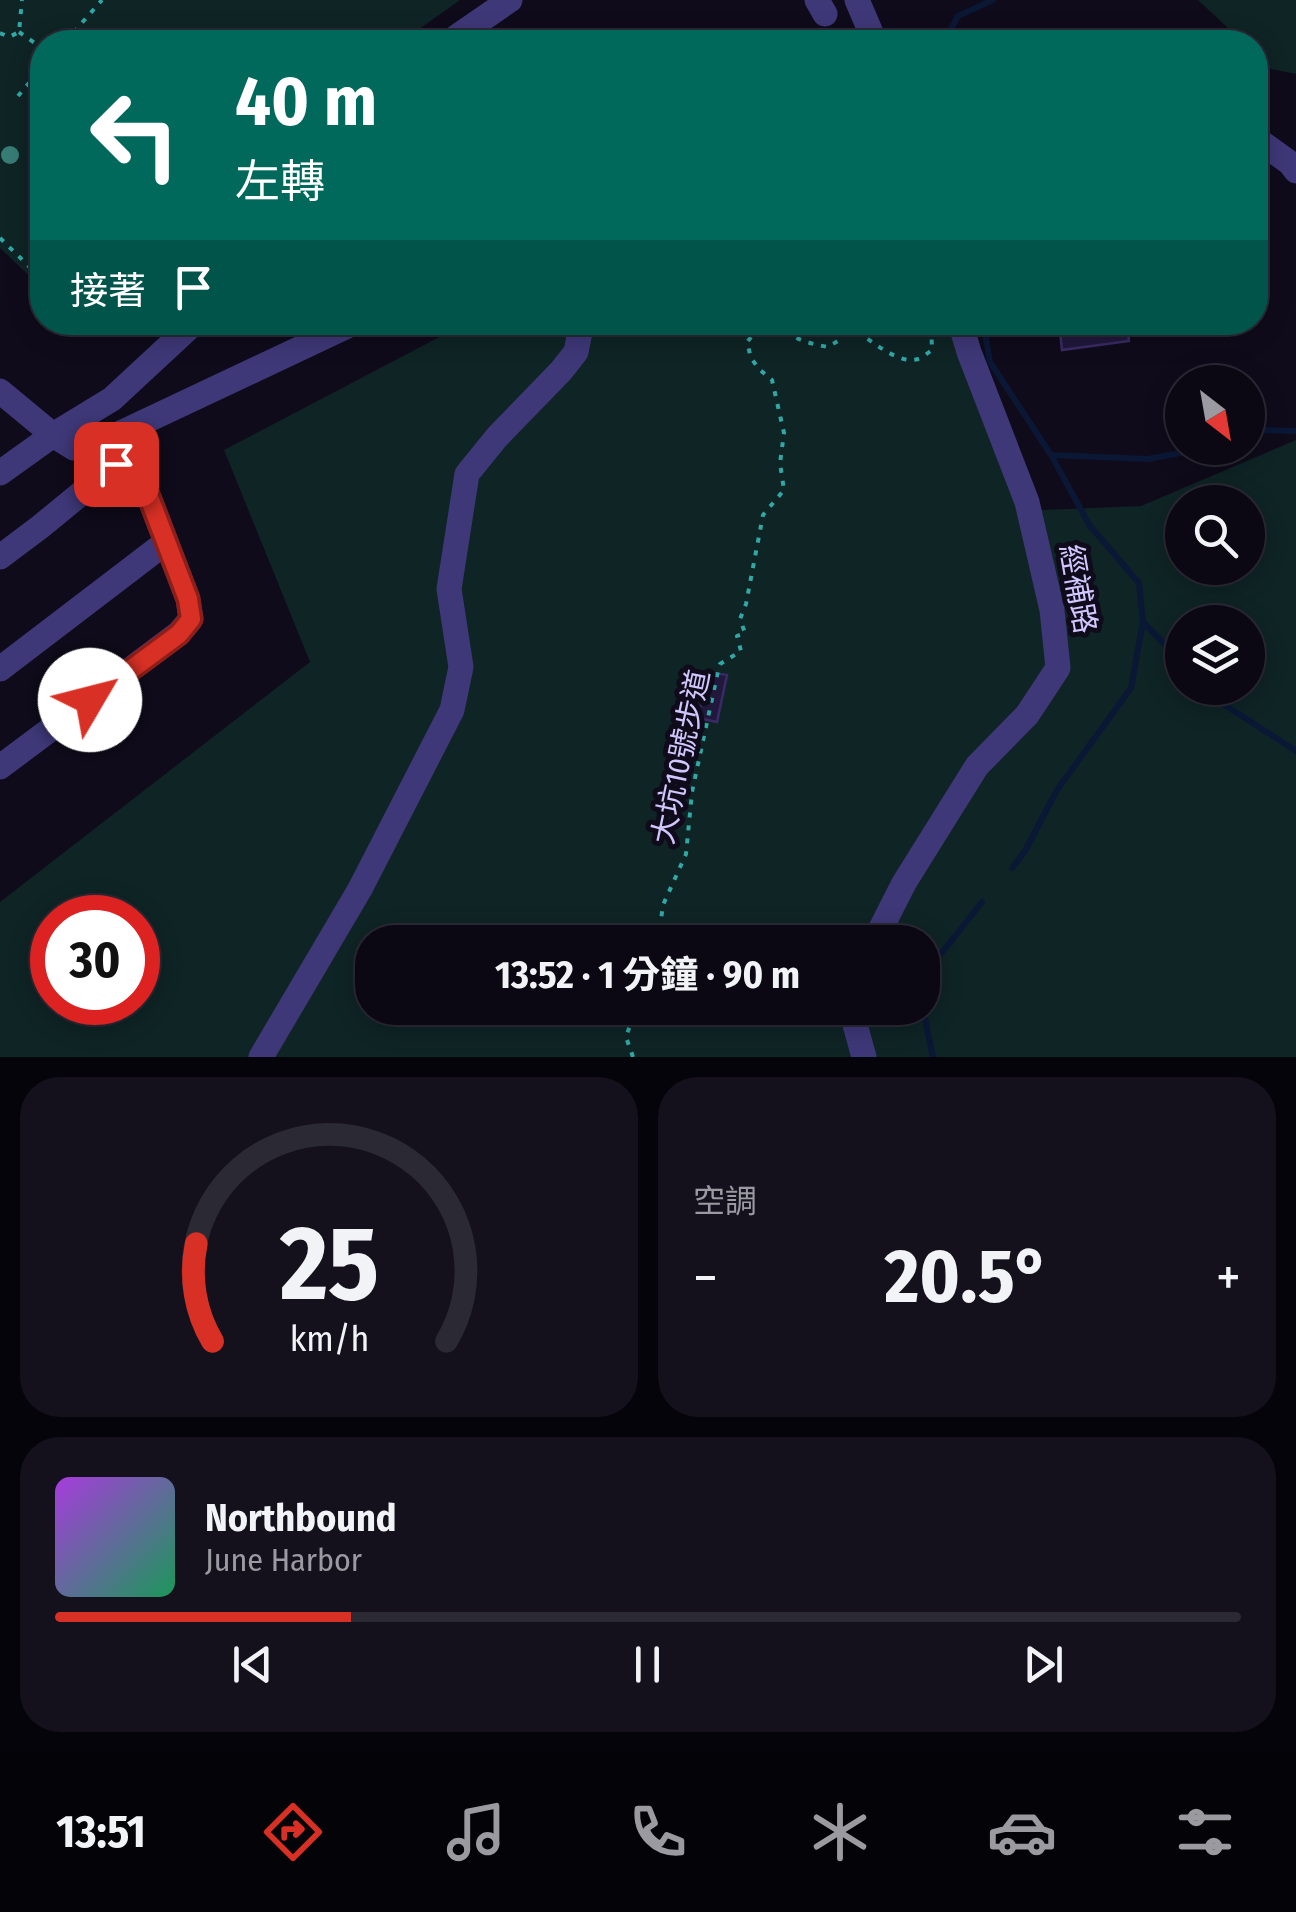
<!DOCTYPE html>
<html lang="zh-TW">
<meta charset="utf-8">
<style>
:root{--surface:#0b0814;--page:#14111d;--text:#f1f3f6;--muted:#9a9aa0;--line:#2b2934;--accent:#d93025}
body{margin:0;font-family:"Fira Sans Condensed","Noto Sans TC",sans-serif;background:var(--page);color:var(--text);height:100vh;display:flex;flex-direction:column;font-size:38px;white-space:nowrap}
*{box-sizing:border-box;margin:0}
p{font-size:32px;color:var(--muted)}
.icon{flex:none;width:55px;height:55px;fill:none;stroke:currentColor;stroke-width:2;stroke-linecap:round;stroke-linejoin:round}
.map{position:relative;height:1057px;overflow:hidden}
.details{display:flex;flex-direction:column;gap:20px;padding:20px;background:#06040b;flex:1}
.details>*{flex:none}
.guide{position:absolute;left:30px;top:30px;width:1238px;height:305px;border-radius:40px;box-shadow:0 5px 25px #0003,0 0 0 2px var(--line);background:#00695c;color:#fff;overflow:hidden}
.needle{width:65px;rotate:149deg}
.buttons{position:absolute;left:1165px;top:365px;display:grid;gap:20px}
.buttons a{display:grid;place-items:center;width:100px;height:100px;border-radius:50%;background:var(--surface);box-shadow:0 5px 25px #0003,0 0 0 2px var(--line);font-size:50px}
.speed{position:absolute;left:30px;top:895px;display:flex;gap:20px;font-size:50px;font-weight:700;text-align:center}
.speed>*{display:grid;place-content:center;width:130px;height:130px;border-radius:50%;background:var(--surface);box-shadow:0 5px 25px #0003,0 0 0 2px var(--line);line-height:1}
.speed .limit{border:15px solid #d22;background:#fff;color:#111}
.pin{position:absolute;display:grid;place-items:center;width:85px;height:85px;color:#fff;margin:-42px;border-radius:20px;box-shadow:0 5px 15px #0006}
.me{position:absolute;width:110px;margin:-55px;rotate:53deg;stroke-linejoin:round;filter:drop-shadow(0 0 8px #0008)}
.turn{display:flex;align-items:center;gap:35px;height:210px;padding:0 40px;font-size:45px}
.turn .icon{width:130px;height:130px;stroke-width:2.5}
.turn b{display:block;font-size:70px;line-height:85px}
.then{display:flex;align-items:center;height:95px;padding:0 40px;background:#0003;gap:20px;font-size:38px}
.big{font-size:75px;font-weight:700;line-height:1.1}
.details .card{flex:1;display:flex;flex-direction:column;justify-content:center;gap:15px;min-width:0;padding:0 35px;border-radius:40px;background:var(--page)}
.details .dial{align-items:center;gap:0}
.dial svg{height:260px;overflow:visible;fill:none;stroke:var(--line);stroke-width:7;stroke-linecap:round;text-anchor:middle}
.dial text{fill:var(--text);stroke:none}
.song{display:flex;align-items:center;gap:30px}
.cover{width:120px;height:120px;border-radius:15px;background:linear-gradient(135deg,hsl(280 70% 55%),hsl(150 70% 35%))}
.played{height:10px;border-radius:5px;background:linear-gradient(90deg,var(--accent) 25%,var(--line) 25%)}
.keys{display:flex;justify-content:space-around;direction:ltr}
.heat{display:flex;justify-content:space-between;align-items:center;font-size:55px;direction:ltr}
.details .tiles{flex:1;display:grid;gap:20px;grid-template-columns:1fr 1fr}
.card:last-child{grid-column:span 2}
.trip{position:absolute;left:355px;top:925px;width:585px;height:100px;border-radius:40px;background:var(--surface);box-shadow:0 5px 25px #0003,0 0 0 2px var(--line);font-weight:700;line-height:100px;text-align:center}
.dock{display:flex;height:160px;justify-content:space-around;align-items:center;background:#040308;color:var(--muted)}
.dock .icon{width:70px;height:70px}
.dock .selected{color:var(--accent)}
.dock b{font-size:45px;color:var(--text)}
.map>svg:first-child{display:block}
.green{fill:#0f2425;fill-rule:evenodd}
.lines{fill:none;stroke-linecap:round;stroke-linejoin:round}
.stream{stroke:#0a1836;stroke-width:6}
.building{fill:#21183b;stroke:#3a2b66;stroke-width:2.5}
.path{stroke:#31a8a6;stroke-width:4;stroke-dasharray:5 8;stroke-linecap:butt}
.minor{stroke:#3e3878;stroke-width:25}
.tree{fill:#377c75}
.route-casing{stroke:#8d1f18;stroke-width:25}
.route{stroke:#d93025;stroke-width:18}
.labels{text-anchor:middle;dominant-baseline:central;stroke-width:10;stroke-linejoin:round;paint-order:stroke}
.street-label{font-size:30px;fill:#d0c8fd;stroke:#0f0b1b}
</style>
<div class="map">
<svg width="1296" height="1057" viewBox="0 0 1296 1057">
<rect width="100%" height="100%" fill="#0f0b1b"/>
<!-- green -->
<path class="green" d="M0 0H460L401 42H42V288L0 248Z
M1198 0H1296V74L1271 69 1255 54V42H1243Z
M466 323H951L1018 511 1141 506 1296 440V1057H0V902L310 662 224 450ZM1182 502H1248V568H1182ZM1182 622H1248V688H1182ZM52 918H138V1002H52ZM372 942H922V1008H372Z"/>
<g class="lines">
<!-- stream -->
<path class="stream" d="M944 42 958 16 993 0
M983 322 990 362 1051 455 1090 526 1139 583 1143 622 1131 688 1057 790 1025 851 1012 868
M1248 435 1265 430 1296 431
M1051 455 1148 459 1207 448
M1143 622 1182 663
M1207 688 1223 704 1296 751
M922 978 982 902
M922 1005 933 1057"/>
</g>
<!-- building -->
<path class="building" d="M1059 322H1127L1129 341 1062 350Z
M1178 396 1182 397V427L1166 425 1169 405 1176 406Z
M708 672 727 675 717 722 698 718Z"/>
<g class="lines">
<!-- path -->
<path class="path" d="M19 32 42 48
M0 33 9 37 19 32 22 0
M65 42 102 0
M18 96 42 68
M0 238 42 279
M776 322C791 339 807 343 828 347L841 339 845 324C865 334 896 366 918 359 922 358 929 352 932 350L931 322
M658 942 663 905 686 854 692 792 718 671 720 664 741 651 737 636 745 633 740 619 746 604 763 515 784 490 780 463 784 433 772 380 759 369 751 358 747 342 764 322
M633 1057 626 1037 636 1008"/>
<!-- minor -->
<path class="minor" d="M817 0 825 14
M857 0 875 42
M449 42 510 0
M1255 138 1290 163 1296 171
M0 391 53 435 74 448 93 446 356 322
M0 473 53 435 112 399 195 322
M0 557 40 527 117 464
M0 669 165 543
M0 767 179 633 191 619 188 599 142 479 93 446
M874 942 904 883 977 766 1027 715 1058 668 1052 610 1027 502 969 352 960 322
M856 1008 854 1021 864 1057
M261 1057 360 889 452 710 461 667 449 589 467 474 497 437 561 371 576 352 582 322"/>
</g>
<!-- trees -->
<circle class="tree" cx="10" cy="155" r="9"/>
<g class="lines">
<!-- route casing -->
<g class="route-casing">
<path id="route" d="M90 700 179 634 191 619 188 599 142 479 116 464"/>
</g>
<!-- route -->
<use href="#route" class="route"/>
</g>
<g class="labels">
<!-- street labels -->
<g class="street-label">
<text transform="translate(1078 589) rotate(80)">經補路</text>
<text transform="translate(681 757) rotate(-78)">大坑10號步道</text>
</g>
</g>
</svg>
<div class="buttons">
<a><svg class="needle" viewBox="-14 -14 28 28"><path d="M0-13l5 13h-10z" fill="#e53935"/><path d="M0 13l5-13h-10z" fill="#9a9aa0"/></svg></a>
<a><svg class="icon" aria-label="search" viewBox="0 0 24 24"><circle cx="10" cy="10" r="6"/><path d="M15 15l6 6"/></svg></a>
<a><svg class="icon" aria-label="layers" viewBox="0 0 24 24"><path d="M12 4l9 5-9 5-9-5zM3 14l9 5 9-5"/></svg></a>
</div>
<div class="speed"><div class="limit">30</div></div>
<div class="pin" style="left:116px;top:464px;background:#d93025"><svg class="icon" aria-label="arrive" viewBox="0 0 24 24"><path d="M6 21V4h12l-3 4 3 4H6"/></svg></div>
<svg class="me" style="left:90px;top:700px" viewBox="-20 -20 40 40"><circle r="19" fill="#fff"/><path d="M0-13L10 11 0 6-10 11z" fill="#d93025"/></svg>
<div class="trip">13:52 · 1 分鐘 · 90 m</div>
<div class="guide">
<div class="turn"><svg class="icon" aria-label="left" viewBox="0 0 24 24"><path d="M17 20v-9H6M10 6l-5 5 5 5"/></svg><div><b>40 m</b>左轉</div></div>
<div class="then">接著<svg class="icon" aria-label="arrive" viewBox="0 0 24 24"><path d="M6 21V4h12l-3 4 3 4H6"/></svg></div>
</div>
</div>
<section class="details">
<div class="tiles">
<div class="card dial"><svg viewBox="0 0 100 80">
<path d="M14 69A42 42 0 1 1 86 69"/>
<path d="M14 69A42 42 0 0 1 9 39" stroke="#d93025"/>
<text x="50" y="56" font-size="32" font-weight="700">25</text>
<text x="50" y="72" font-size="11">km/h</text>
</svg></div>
<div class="card"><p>空調</p>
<div class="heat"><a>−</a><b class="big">20.5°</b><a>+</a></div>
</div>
<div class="card">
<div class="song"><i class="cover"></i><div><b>Northbound</b><p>June Harbor</p></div></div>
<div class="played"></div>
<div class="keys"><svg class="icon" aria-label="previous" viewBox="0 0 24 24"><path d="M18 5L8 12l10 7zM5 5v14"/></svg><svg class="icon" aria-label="pause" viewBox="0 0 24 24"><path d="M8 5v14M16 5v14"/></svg><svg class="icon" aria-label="next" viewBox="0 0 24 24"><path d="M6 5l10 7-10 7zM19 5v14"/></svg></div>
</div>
</div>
</section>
<nav class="dock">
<b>13:51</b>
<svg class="icon selected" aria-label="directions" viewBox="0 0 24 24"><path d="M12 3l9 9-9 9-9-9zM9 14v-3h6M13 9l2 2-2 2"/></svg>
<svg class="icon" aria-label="music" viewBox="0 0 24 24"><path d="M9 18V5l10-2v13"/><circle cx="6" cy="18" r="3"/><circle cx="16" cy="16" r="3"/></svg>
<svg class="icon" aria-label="phone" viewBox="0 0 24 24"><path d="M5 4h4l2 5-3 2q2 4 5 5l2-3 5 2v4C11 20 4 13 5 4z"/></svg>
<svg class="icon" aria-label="climate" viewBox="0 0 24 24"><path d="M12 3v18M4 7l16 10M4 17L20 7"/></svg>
<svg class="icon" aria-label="car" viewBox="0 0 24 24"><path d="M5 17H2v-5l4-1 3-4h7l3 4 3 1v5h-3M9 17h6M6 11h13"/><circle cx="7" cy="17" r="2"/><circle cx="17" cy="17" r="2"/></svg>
<svg class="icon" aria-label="filters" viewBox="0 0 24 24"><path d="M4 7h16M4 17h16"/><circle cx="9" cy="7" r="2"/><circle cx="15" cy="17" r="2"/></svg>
</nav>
